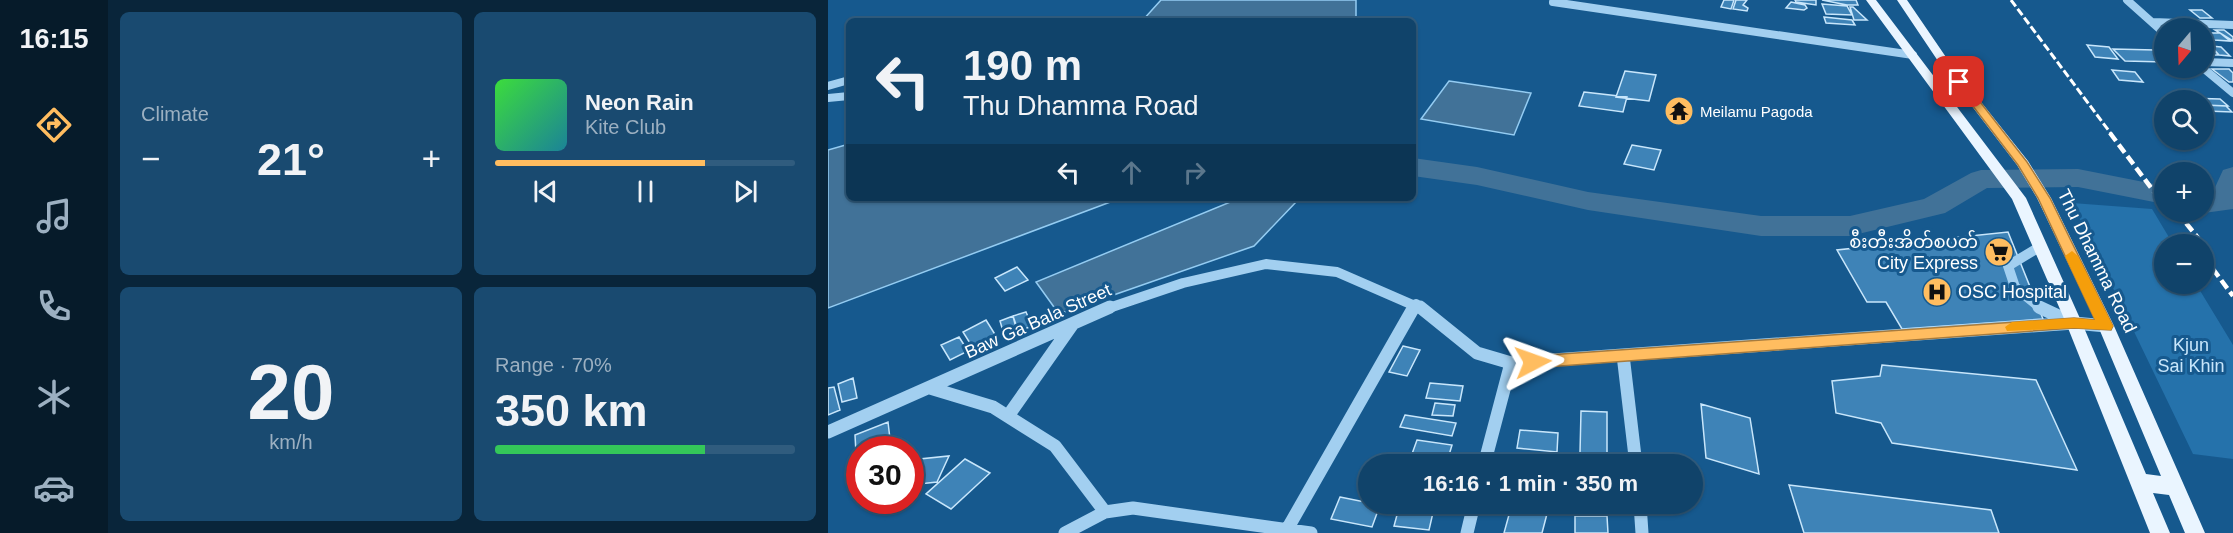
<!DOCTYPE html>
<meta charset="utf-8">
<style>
:root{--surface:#10436a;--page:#194a70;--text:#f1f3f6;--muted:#9cb0c1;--line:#305c7e;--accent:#ffbd60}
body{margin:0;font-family:Helvetica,"Noto Sans Myanmar",sans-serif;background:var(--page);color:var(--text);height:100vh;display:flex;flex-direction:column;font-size:22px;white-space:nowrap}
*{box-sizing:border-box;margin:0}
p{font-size:20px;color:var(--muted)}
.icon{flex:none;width:33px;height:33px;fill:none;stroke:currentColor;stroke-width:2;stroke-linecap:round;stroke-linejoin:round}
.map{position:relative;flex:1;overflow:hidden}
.panel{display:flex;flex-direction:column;gap:12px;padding:12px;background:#09253a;width:720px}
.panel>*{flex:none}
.guide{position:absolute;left:18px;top:18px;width:570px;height:183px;border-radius:9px;box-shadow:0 2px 4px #0004,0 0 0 2px var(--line);background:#10436a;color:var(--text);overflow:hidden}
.needle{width:39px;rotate:199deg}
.buttons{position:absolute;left:1326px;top:18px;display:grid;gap:12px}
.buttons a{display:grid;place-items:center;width:60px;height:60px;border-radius:50%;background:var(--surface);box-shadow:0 2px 4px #0004,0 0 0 2px var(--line);font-size:30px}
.speed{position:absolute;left:18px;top:436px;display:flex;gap:12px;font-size:30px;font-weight:700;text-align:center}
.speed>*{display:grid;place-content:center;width:78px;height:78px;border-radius:50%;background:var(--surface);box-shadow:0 2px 4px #0004,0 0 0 2px var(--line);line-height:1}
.speed .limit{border:9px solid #d22;background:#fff;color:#111}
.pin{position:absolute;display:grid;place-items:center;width:51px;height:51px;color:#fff;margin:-26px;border-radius:12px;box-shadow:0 3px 9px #0006}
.me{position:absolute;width:66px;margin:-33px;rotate:86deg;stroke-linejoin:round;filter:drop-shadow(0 0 4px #0008)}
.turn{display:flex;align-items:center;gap:21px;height:126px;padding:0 18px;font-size:27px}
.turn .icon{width:78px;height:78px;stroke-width:2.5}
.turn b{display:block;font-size:42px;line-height:51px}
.lanes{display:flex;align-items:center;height:57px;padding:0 18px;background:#0003;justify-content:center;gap:30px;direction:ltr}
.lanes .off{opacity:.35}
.big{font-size:45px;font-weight:700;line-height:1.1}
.panel .tile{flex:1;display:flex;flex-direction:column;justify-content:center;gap:9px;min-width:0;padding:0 21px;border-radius:9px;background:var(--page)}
.panel .dial{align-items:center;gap:0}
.dial b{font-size:78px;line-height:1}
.song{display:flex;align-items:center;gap:18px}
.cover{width:72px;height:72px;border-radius:9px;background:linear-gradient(135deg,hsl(120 70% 55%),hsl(190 70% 35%))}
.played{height:6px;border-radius:3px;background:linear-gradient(90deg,var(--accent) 70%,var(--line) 70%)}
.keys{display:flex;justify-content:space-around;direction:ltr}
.heat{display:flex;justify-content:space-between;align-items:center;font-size:33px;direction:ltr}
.charge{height:9px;border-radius:4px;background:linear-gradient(90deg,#34c759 70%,var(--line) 0)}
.panel .tiles{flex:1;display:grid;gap:12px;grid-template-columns:repeat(2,1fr)}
.trip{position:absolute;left:530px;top:454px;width:345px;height:60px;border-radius:30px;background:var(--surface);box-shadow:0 2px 4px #0004,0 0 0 2px var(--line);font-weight:700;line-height:60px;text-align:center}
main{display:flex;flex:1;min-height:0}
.dock{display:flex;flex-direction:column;width:108px;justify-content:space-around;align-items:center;background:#061b2a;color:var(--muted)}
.dock .icon{width:42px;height:42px}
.dock .active{color:var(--accent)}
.dock b{font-size:27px;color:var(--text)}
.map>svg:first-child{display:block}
.green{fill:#2572ab}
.water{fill:#417298;stroke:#94ccf2;stroke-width:1.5}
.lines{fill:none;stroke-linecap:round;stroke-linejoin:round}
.river{fill:#417298;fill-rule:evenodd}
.building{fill:#3e83b7;stroke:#c8e6fb;stroke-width:1.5}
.minor-far2{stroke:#a2cff0;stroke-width:8}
.minor-far1{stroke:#a2cff0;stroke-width:10}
.minor{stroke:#a2cff0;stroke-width:13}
.major{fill:#eaf5ff;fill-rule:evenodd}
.rail-far1{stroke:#fff;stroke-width:3;stroke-dasharray:8 3;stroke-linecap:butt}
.rail{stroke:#fff;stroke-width:4.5;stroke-dasharray:10 4.5;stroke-linecap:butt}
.route{fill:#ffbd60;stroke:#a67b3e;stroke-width:1.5}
.slow{fill:#f59e0b}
.labels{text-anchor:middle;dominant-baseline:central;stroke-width:6;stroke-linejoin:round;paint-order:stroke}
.far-poi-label{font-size:15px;fill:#fff;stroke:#16598e;text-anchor:start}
.poi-label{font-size:18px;fill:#fff;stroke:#16598e;text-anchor:end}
.street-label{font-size:18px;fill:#fff;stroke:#16598e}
.park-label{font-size:18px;fill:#c8e6fb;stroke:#16598e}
</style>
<main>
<nav class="dock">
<b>16:15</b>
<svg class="icon active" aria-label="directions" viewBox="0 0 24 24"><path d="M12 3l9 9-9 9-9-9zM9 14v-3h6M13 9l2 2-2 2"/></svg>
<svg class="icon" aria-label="music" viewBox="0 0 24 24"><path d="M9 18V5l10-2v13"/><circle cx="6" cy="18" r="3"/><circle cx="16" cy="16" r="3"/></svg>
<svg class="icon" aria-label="phone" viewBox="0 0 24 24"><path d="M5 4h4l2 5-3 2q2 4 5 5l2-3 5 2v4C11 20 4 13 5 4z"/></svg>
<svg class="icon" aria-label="climate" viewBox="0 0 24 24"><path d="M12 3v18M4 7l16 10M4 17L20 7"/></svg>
<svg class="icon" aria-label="car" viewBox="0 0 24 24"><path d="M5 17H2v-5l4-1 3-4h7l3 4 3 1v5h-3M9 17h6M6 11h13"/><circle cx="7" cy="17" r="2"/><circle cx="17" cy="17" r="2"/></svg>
</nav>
<section class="panel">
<div class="tiles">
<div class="tile"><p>Climate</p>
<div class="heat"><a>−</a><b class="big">21°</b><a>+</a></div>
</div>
<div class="tile">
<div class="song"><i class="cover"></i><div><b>Neon Rain</b><p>Kite Club</p></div></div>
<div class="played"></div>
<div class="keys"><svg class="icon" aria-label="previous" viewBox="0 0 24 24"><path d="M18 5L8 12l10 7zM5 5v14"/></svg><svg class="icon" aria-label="pause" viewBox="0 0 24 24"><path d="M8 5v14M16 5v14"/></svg><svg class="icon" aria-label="next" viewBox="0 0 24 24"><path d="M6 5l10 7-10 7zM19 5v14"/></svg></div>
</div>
<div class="tile dial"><b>20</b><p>km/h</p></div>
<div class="tile"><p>Range · 70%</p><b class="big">350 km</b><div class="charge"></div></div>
</div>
</section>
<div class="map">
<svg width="1405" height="533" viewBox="0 0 1405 533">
<rect width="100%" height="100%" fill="#16598e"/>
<!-- green -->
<path class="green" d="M1244 203 1324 209 1345 244H1336V284H1368L1405 345V459L1365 454Z"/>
<!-- water -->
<path class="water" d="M333 0H528V21H314Z
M621 81 703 93 686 135 593 119Z
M21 144V198H293L0 308V150Z
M412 198H450L469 201 426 246 231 314 208 282Z"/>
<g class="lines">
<!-- river -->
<path class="river" d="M585 158 649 167 760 192 933 216H1022L1096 199 1143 173 1153 170 1250 169 1336 186V204L1250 187 1159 188 1117 213 1022 236H933L760 210 649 185 585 176Z
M1405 167V209L1376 213 1369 212H1376V195L1384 194 1395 170Z"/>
</g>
<!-- building -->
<path class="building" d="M896 0H906L903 9 893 7Z
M908 0H919L915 5 920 8 919 11 905 9Z
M967 0H988V5L968 2Z
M994 0H1028L1030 5H1019Z
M963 2 977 5 979 8 976 10 958 8Z
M994 4 1019 6 1024 15 998 14Z
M1022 7H1025L1039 20H1026Z
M1362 10H1374L1384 18H1372Z
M996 17 1024 20 1027 25 998 23Z
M1387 30H1396L1405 37V41Z
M1377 33H1392L1402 41 1386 40Z
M1259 45 1281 47 1290 59 1267 57Z
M1376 45H1380L1391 55H1380L1376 51Z
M1383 46 1393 47 1402 56 1391 55Z
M1285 49 1327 50 1336 62 1297 61Z
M1384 69H1401L1405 73V82H1401Z
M1284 70 1307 72 1315 82 1291 80Z
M797 71 828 75 821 101 788 97Z
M756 92 799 97 795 112 751 106Z
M1358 98 1392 99 1400 106 1376 105V100H1362Z
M1376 105 1398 106 1404 112 1378 111Z
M804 145 833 150 826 170 796 164Z
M1180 232 1215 319 1074 329 1058 302H1039L1009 250Z
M189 267 200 280 177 291 167 278Z
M198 312 204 326 189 332 185 316Z
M185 316 191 333 177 338 172 321Z
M158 320 168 336 145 348 135 332Z
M131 337 140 351 122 360 113 345Z
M575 346 592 350 579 376 561 372Z
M1054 365 1208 380 1249 470 1064 443 1053 423 1008 413 1004 381 1052 376Z
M25 378 29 398 14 402 10 384Z
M602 383 635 386 632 401 598 398Z
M6 387 12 410 0 415V388Z
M607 403 627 405 625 416 604 415Z
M873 404 922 418 931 474 878 458Z
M753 411 779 412V455L752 453Z
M577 415 628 423 624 436 572 427Z
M60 422 62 439 28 453 27 435Z
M692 430 730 433 729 452 689 448Z
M589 440 624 445 618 465H580Z
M121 456 109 482 82 485V460Z
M137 459 162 473 123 509 98 494Z
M961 485 1163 510 1171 533H976Z
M512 497 552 505 544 527 503 519Z
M572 504H607L601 530 566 526Z
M684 504 720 510 714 533H676Z
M747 516H779L780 533H747Z"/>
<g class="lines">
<!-- minor-far2 -->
<path class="minor-far2" d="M1299 0 1336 33
M725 2 1085 55
M1325 22 1405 25
M1376 62 1405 63
M1375 68 1405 93
M0 86 21 80
M0 98 21 96"/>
<!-- minor-far1 -->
<path class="minor-far1" d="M1213 246 1180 266 1187 287 1214 309
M278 309 355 283 438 264 509 272 594 309
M585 309 588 304"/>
<!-- minor -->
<path class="minor" d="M592 307 649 353 683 363 1246 323 1278 326
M1211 307 1243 322
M795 355 808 465
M102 388 165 407 227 446 277 512 305 508 483 533
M180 416 244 325
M0 432 282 307
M656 465 683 363
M812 504 814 533
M237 533 277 512
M457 533 586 307
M639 533 646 504"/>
<!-- major -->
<path class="major" d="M1038 0H1048L1198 198 1254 323 1318 474 1333 476 1270 326 1209 198 1189 165 1114 67 1069 0H1079L1122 63 1200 161 1223 198 1286 326 1377 533H1357L1341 495 1325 493 1342 533H1322L1238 323 1184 199Z"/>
<!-- rail-far1 -->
<path class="rail-far1" d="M1183 0 1284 135"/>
<!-- rail -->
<path class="rail" d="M1282 133 1336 205
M1349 212 1375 244
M1376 257 1405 296"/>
</g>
<!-- route -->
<path class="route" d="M1128 80H1135L1199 162 1222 198 1285 326 1283 330 1246 328 705 368 700 366 697 362 705 356 1246 318 1267 320 1210 198 1190 165 1128 84Z"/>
<!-- slow -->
<path class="slow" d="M1244 251 1250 256 1285 326 1283 330 1246 328 1179 331 1177 327 1184 322 1246 318 1267 320 1237 256Z"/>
<!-- icons -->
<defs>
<g id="temple-disc" transform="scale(1.5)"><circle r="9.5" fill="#ffbd60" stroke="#16598e"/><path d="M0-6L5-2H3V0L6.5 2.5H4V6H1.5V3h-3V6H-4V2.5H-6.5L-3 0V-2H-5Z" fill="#111"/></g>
<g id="supermarket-disc" transform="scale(1.5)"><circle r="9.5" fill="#ffbd60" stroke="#16598e"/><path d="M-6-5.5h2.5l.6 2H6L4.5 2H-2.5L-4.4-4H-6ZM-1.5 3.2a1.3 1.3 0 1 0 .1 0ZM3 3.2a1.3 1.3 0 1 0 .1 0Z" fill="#111"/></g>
<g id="hospital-disc" transform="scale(1.5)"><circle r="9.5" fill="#ffbd60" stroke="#16598e"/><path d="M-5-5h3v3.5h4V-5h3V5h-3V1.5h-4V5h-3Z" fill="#111"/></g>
</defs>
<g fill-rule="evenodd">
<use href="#temple-disc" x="851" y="111"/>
<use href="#supermarket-disc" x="1171" y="252"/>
<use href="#hospital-disc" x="1109" y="292"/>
</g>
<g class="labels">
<!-- far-poi labels -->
<g class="far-poi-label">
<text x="872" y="111">Meilamu Pagoda</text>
</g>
<!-- poi labels -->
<g class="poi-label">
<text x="1150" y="242">စီးတီးအိတ်စပတ်<tspan x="1150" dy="21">City Express</tspan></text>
<text x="1130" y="292" text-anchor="start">OSC Hospital</text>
</g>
<!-- street labels -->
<g class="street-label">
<text transform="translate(1269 261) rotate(64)">Thu Dhamma Road</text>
<text transform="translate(210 321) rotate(-24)">Baw Ga Bala Street</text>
</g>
<!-- park labels -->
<g class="park-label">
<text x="1363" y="345">Kjun<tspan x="1363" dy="21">Sai Khin</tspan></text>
</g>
</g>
</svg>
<div class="buttons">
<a><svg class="needle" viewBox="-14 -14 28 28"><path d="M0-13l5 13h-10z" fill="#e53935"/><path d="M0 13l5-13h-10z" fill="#9cb0c1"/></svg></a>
<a><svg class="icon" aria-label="search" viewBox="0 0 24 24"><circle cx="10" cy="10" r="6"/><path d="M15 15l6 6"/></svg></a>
<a>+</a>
<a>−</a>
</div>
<div class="speed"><div class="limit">30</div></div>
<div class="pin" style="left:1131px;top:82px;background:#d93025"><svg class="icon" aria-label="arrive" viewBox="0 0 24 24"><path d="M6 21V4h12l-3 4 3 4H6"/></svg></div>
<svg class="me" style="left:705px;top:362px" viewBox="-20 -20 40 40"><path d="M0-17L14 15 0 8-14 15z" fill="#ffbd60" stroke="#fff" stroke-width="4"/></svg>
<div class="trip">16:16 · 1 min · 350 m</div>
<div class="guide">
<div class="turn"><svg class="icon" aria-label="left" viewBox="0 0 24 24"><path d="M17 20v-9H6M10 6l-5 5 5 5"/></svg><div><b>190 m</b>Thu Dhamma Road</div></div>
<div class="lanes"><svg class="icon" aria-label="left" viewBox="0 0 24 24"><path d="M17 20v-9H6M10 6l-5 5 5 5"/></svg><svg class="icon off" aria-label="ahead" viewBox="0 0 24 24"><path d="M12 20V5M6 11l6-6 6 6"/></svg><svg class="icon off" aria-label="right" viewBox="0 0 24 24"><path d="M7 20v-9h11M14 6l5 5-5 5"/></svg></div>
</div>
</div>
</main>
